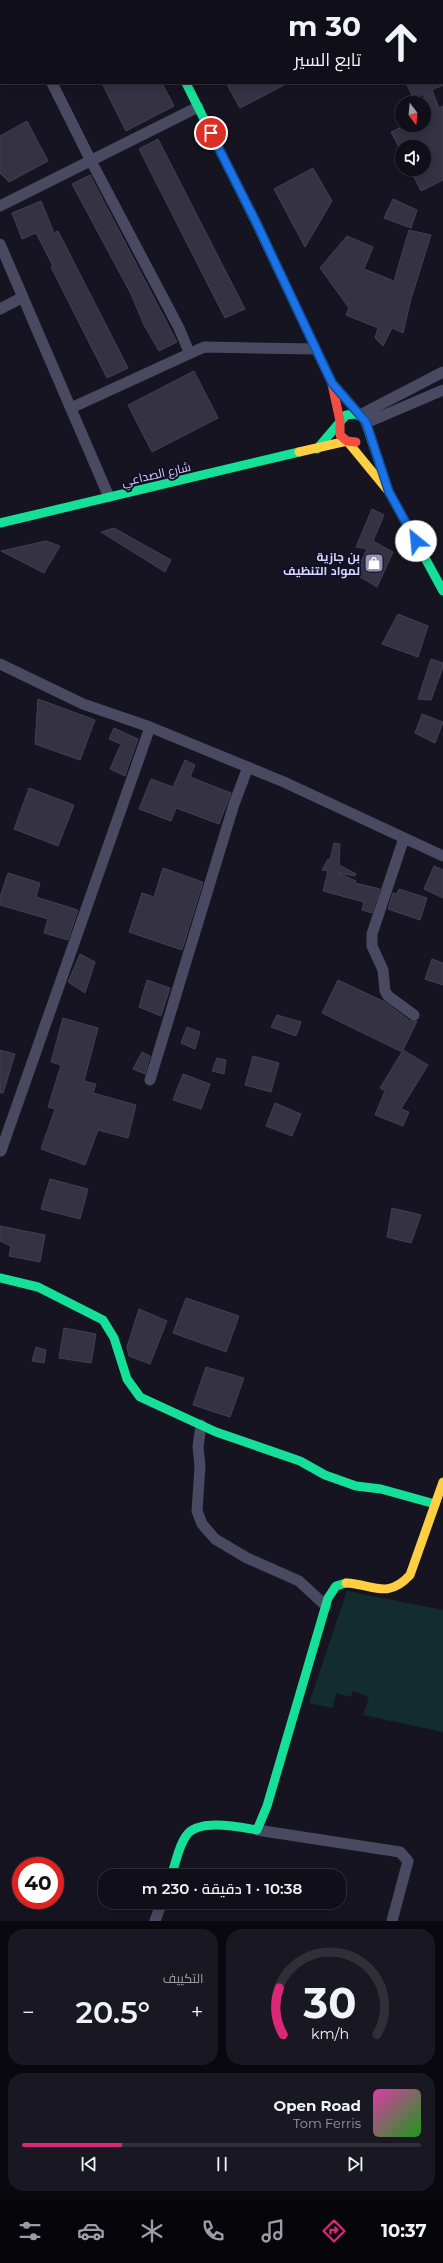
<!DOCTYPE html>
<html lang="ar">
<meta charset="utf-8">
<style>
:root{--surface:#100f19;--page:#191822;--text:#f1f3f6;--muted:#9c9ca2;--line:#302f38;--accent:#db2777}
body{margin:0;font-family:Montserrat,Cairo,sans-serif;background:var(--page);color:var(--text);direction:rtl;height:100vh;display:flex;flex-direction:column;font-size:15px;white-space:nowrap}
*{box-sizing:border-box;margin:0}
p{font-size:13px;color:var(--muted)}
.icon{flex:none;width:22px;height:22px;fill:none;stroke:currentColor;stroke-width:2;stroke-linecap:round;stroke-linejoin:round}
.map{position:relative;height:1921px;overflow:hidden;direction:ltr}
.side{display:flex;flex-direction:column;gap:8px;padding:8px;background:#09080e;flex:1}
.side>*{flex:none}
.top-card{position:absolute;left:0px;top:0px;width:443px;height:84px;box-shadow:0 2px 10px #0003,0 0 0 1px var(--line);direction:rtl;background:#100f19;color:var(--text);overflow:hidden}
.needle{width:26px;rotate:164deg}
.controls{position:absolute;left:395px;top:96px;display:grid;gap:8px}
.controls a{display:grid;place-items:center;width:36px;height:36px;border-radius:50%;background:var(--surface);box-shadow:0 2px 10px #0003,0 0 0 1px var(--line);font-size:20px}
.speed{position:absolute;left:12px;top:1857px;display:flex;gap:8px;font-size:20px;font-weight:700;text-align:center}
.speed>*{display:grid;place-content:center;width:52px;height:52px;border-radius:50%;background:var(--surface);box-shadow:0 2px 10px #0003,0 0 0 1px var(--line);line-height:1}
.speed .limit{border:6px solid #d22;background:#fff;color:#111}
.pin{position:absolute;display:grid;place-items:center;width:34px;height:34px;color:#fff;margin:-17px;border:2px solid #fff;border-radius:50%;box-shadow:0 1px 4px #0007}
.me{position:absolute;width:44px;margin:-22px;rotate:332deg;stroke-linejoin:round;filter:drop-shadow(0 0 3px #0008)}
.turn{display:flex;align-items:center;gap:14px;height:84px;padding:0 16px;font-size:18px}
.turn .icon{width:52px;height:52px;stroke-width:2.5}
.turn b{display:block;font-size:28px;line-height:34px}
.big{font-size:30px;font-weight:600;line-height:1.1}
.side .widget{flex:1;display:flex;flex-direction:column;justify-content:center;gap:6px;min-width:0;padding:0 14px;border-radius:16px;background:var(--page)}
.side .dial{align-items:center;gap:0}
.dial svg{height:104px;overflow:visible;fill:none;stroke:var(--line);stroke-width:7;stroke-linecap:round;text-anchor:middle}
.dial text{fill:var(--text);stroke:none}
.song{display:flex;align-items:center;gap:12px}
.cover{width:48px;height:48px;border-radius:6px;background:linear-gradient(135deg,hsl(320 70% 55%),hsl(120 70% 35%))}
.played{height:4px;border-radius:2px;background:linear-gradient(90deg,var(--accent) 25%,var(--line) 25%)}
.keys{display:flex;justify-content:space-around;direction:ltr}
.heat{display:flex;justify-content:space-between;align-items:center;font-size:22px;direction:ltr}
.side .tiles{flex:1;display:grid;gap:8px;grid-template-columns:1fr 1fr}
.widget:last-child{grid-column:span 2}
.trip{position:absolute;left:98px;top:1869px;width:248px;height:40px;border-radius:16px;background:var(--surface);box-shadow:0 2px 10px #0003,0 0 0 1px var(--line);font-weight:600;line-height:40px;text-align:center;direction:rtl}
.menu{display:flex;height:64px;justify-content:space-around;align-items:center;background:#06060a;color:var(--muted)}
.menu .icon{width:28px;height:28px}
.menu .current{color:var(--accent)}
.menu b{font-size:18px;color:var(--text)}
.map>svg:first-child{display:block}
.green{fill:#132c2d}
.building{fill:#343243;stroke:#433f54}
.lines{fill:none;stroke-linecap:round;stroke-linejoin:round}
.street{stroke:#4a4962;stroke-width:11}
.fast{stroke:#16e098;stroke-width:9}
.slow{stroke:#ffcf43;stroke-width:9}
.jam{stroke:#f24e42;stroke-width:9}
.route-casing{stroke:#114b97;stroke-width:10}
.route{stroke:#1a73e8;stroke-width:7}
.labels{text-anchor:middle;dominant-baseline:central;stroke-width:4;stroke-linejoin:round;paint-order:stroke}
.street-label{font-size:12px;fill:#d9d4ff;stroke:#130f26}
.poi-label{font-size:12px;font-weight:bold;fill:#d9d4ff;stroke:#130f26;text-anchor:end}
</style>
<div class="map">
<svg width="443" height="1921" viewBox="0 0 443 1921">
<rect width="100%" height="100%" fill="#161421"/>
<!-- green -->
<path class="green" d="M347 1591 443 1610V1732L363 1715 369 1697 353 1691 351 1697 336 1693 333 1708 309 1703Z"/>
<!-- building -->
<path class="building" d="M102 83H162L174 106 126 131Z
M226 83H288L240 108Z
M406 83H443V85L432 90 439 108 443 106V180L421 191 410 169H424V147H399L391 132 406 125H424V94L414 99Z
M27 121 48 161 9 182 0 173V136Z
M158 139 245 309 225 318 139 149Z
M313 168 332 201 305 247 274 189Z
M90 175 177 342 159 351 144 325 131 294 72 184Z
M393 199 417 210 411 228 384 218Z
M41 201 54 233 58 231 128 368 107 378 51 267 53 266 36 233 22 239 12 213Z
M409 230 431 235 411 299 403 333 392 328 383 346 375 338 378 328 346 315 349 308 320 268 347 236 373 247 364 269 394 281Z
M194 371 218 418 152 452 128 405Z
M372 509 384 515 373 541 393 552 377 587 355 574 367 549 356 547Z
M114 528 171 560 165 572 101 532Z
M46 541 60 546 44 573 1 551Z
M398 614 428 626 418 657 382 644Z
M431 659 443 663V667L431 700 418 699Z
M38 699 95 720 80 760 35 744Z
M422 714 443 722 435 743 415 733Z
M114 728 138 739 125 776 110 769 121 744 109 739Z
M185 760 195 765 190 777 231 793 219 824 176 808 171 821 139 809 151 779 173 787Z
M29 788 74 805 58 846 14 829Z
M334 843 340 844 339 865 356 874 355 876 338 873 356 881 355 883 380 889 372 913 362 910 364 902 323 891 328 871 322 870 328 859 330 860Z
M434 866 443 870V898L424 889Z
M163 868 203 882 182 950 129 932 142 893 154 897Z
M8 873 40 883 36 897 78 910 68 940 44 933 48 919 0 905V897Z
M399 889 427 898 420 920 388 909 393 893 397 894Z
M80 954 95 962 85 993 68 982Z
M432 959 443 963V985L425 979Z
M147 980 170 988 161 1016 139 1007Z
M338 980 385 1002 410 1021H417L403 1050 428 1065 401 1109 409 1112 403 1126 375 1115 385 1091 380 1088 402 1052 322 1013Z
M277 1015 301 1022 296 1036 271 1027Z
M63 1018 98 1028 84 1081 96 1084 93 1093 136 1105 128 1138 98 1130 85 1165 41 1149 55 1109 48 1107 61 1065 51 1062Z
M187 1027 200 1032 195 1049 181 1043Z
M0 1050 15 1054 3 1093H0Z
M142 1052 150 1056 145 1074 133 1069Z
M253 1056 279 1063 271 1092 245 1085Z
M217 1058 226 1060 224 1074 212 1071Z
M183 1074 210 1084 201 1109 173 1100Z
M275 1103 301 1114 292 1136 266 1126Z
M50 1179 88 1189 80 1219 41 1209Z
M392 1208 421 1215 411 1243 387 1237Z
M0 1226 45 1235 40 1262 9 1256 11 1246 0 1241Z
M186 1298 239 1316 226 1352 173 1333Z
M139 1309 167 1321 150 1364 129 1356 127 1347Z
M64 1328 96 1334 91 1363 59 1358Z
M36 1347 46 1350 44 1363 32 1361Z
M206 1367 244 1378 230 1417 193 1405Z"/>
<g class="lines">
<!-- street -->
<path class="street" d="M1 0 2 1
M52 83 91 161 179 328 189 352
M0 206 198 107
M0 244 109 497
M0 309 23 297
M71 408 204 347 314 349
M360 415 443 372
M366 423 443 390
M0 664 83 704 150 727 284 782 443 856
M404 838 372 934V946L383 970 385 991 388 996 414 1015
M150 1080 234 804 248 767
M1 1151 150 727
M201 1425 198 1447 200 1466 197 1511 202 1524 215 1539 247 1558 299 1581 326 1606
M257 1830 400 1852 408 1861 392 1921
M155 1921 162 1902"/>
<!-- fast -->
<path class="fast" d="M186 83 256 223 332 383 360 415
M367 427 389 492 443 591
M317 449 346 415 356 414 364 419
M0 523 299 452
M0 1278 38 1287 103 1320 114 1338 127 1379 140 1397 216 1432 300 1461 325 1475 356 1486 381 1489 435 1504
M171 1876C176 1863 178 1847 186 1836 198 1818 239 1827 257 1830L267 1806 328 1598 336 1586 346 1583"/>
<!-- slow -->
<path class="slow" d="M144 0V1
M299 452 347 441 389 492
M346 1583C373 1584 387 1600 410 1575L443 1482"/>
<!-- jam -->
<path class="jam" d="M332 384 340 421V435L347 441 356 442"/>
</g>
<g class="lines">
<!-- route casing -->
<g class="route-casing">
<path id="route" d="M211 133 256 222 332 383 366 422 389 492 416 541"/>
</g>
<!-- route -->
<use href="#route" class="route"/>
</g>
<!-- icons -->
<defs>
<g id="shop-square" transform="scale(1)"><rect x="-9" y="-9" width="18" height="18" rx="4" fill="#9591b1" stroke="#130f26"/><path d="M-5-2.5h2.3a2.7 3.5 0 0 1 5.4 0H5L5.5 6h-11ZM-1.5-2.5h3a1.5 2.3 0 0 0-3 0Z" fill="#fff"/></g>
</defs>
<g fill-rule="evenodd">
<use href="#shop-square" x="374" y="563"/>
</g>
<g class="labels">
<!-- street labels -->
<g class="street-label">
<text transform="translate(156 474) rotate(-13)">شارع الصداعي</text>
</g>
<!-- poi labels -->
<g class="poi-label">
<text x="360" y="556">بن جازية<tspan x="360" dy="14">لمواد التنظيف</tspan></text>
</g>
</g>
</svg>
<div class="controls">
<a><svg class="needle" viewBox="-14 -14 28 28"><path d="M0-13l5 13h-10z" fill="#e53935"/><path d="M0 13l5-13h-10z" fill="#9c9ca2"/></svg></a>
<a><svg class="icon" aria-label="sound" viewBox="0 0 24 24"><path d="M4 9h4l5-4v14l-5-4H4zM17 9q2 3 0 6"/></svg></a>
</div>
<div class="speed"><div class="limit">40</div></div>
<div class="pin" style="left:211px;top:133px;background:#d93025"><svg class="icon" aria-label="arrive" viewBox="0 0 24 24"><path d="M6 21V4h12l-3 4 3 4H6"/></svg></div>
<svg class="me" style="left:416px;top:541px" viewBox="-20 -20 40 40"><circle r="19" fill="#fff"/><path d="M0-13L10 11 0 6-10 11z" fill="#1a73e8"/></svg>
<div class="trip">10:38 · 1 دقيقة · 230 m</div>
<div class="top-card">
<div class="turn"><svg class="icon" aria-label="ahead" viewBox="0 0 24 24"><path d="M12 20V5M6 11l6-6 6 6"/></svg><div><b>30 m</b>تابع السير</div></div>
</div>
</div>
<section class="side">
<div class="tiles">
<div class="widget dial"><svg viewBox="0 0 100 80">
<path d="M14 69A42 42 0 1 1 86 69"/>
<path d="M14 69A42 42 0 0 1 11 33" stroke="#db2777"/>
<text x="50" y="56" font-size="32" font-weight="700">30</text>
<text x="50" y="72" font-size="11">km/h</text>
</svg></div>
<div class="widget"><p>التكييف</p>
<div class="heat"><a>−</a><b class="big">20.5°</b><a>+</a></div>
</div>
<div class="widget">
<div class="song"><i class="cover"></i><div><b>Open Road</b><p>Tom Ferris</p></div></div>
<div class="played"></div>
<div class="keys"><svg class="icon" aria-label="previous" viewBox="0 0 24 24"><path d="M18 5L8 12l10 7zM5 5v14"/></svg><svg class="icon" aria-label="pause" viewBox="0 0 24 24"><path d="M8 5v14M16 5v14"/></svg><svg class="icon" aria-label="next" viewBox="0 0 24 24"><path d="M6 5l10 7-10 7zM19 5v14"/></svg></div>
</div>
</div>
</section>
<nav class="menu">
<b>10:37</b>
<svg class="icon current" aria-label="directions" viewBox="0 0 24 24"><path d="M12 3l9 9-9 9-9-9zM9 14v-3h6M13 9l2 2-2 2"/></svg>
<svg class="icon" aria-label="music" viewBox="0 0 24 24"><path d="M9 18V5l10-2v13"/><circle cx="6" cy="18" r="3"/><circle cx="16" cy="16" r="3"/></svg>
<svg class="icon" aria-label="phone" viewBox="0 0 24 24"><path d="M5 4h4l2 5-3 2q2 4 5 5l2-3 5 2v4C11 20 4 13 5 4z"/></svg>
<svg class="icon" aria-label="climate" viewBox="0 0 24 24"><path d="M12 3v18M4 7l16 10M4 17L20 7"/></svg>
<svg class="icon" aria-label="car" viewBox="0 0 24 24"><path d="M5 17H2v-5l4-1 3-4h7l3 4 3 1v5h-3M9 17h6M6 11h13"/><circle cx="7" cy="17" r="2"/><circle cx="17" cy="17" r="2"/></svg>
<svg class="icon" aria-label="filters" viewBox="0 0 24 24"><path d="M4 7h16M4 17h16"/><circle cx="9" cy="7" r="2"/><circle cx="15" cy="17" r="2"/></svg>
</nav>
